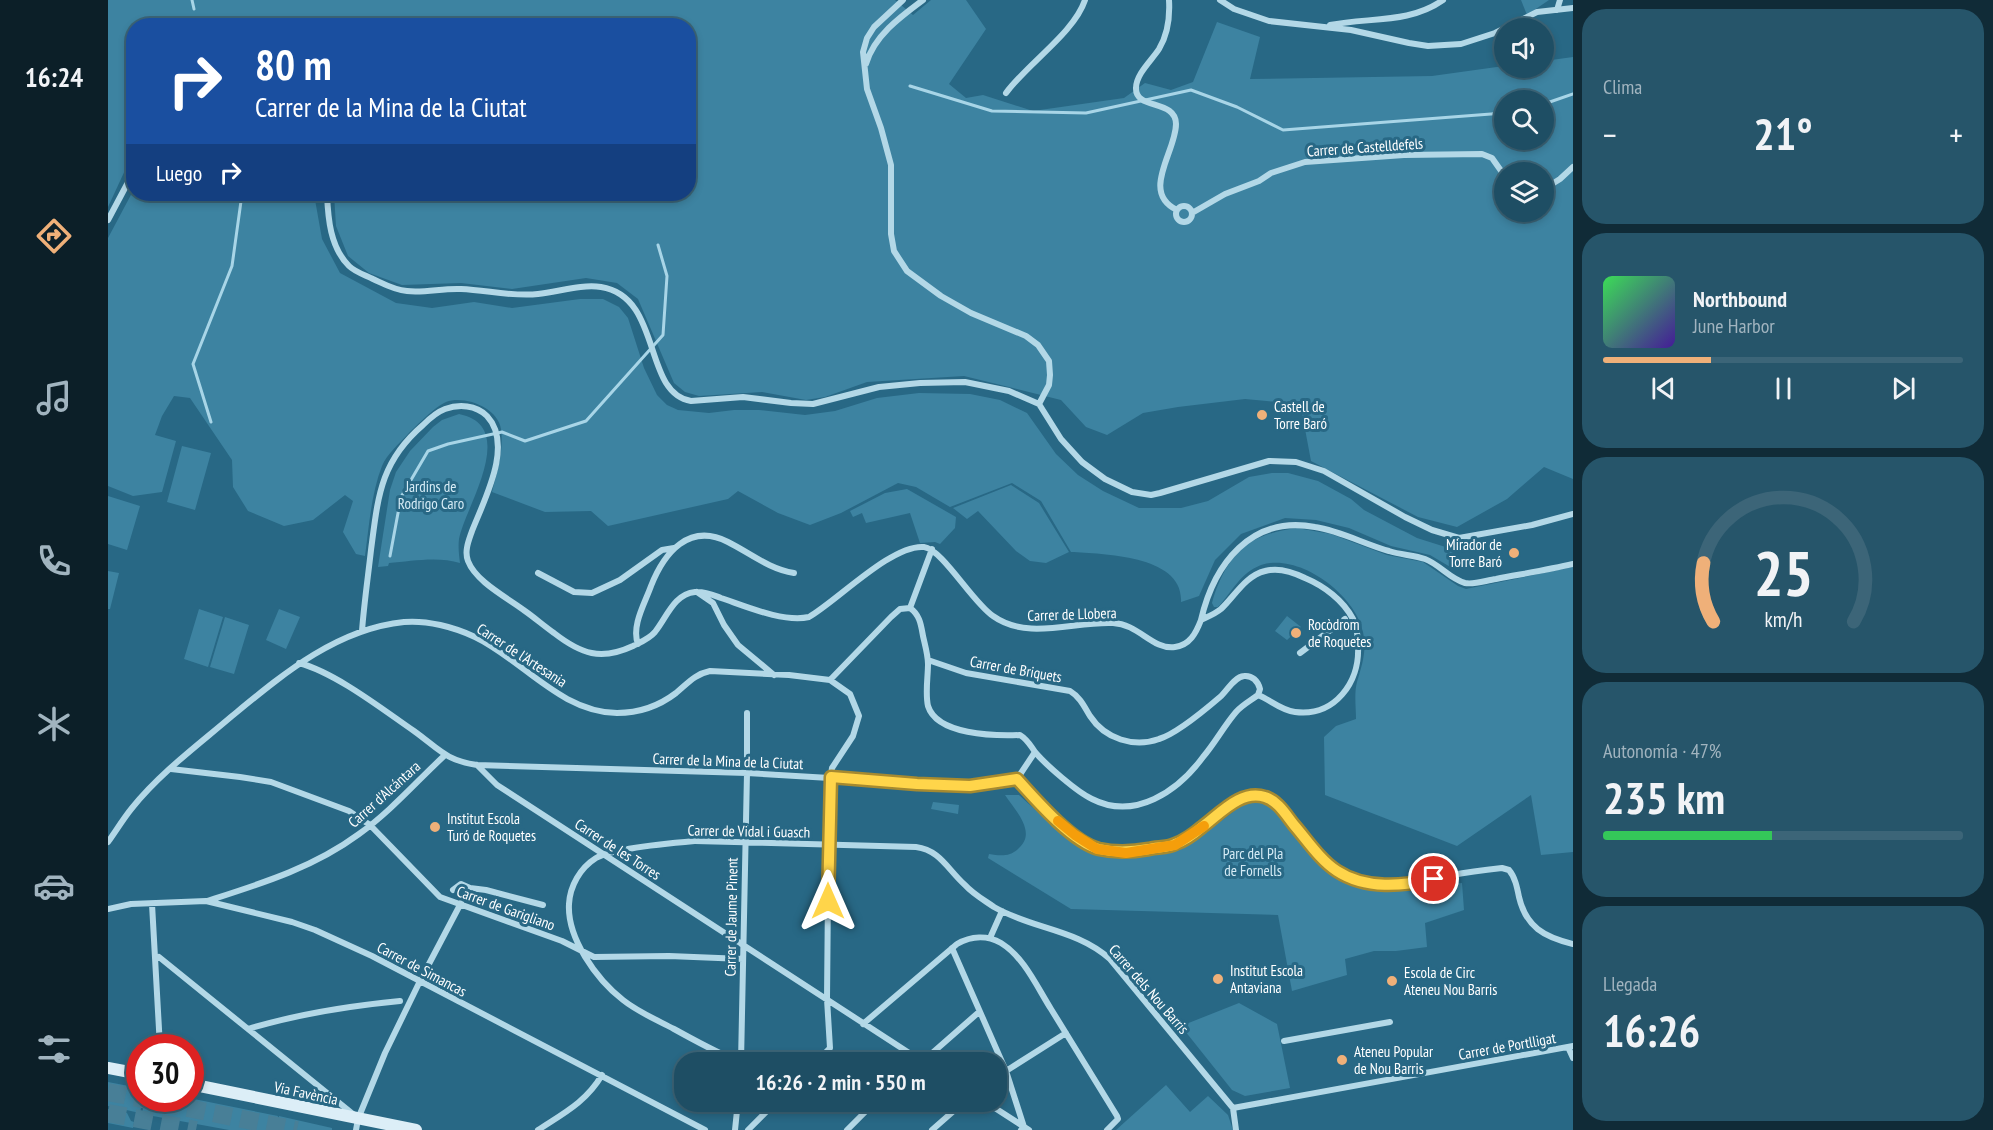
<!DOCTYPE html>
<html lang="es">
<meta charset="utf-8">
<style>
:root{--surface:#1e4e64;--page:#26556a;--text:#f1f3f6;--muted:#a1b4bf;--line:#3c6578;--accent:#efb079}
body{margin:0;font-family:"PT Sans Narrow",sans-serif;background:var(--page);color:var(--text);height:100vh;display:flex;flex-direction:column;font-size:22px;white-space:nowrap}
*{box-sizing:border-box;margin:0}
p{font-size:20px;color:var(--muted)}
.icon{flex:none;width:33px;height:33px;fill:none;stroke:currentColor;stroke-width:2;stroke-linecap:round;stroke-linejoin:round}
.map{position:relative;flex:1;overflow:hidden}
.sheet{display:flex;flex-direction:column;gap:9px;padding:9px;background:#102b37;width:420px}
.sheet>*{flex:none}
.banner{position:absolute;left:18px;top:18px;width:570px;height:183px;border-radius:24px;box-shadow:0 3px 9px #0003,0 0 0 2px var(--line);background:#1a4fa0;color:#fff;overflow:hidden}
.tools{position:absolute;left:1386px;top:18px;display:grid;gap:12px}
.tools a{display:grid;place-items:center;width:60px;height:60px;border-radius:50%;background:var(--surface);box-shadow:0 3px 9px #0003,0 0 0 2px var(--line);font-size:30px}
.speed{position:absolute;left:18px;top:1034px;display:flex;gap:12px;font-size:30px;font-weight:700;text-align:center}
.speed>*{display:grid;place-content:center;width:78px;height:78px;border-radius:50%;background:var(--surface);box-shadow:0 3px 9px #0003,0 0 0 2px var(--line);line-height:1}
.speed .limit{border:9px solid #d22;background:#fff;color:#111}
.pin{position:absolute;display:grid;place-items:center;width:51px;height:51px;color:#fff;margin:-26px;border:3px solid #fff;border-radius:50%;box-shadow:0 2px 6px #0007}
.me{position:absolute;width:66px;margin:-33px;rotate:0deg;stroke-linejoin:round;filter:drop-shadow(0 0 4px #0008)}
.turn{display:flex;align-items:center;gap:21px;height:126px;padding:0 30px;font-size:27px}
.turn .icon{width:78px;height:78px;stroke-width:2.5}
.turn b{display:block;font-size:42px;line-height:51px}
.then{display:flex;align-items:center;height:57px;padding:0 30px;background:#0003;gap:12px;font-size:22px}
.big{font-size:45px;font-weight:600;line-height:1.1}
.sheet .tile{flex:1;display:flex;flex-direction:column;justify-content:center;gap:9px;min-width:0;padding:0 21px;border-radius:24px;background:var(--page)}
.sheet .dial{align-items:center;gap:0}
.dial svg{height:156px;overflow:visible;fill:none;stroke:var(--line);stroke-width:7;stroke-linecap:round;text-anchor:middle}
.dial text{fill:var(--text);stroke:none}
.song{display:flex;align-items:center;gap:18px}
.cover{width:72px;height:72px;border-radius:9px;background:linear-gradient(135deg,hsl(130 70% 55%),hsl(260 70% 35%))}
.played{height:6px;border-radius:3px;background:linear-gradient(90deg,var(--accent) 30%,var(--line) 30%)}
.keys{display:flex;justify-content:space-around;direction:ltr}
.heat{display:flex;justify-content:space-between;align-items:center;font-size:33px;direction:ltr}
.charge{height:9px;border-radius:4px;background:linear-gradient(90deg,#34c759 47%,var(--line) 0)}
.trip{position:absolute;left:566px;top:1052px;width:333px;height:60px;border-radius:24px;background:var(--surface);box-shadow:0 3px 9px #0003,0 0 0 2px var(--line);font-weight:600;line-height:60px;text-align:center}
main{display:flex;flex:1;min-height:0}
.dock{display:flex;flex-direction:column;width:108px;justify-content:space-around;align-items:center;background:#0c1f28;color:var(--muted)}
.dock .icon{width:42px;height:42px}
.dock .on{color:var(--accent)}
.dock b{font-size:27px;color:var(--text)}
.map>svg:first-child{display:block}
.green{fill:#3d83a1;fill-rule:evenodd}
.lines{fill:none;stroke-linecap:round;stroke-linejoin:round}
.stream{stroke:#a8d5e7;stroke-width:3}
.highway-tunnel{stroke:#487f97;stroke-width:18;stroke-dasharray:18 9;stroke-linecap:butt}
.street{stroke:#b3d8e7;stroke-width:6}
.secondary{stroke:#dceef7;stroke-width:12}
.route-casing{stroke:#a68a30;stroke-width:15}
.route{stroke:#ffd54a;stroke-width:10}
.slow{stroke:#f59e0b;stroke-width:10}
.poi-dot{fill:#efb079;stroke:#286885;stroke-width:2}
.labels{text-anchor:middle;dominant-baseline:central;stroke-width:6;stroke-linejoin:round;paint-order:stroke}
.street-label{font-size:15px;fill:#fff;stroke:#286885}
.poi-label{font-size:15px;fill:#fff;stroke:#286885;text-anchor:start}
.park-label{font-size:15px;fill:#d6ecf6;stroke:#286885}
</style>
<main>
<nav class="dock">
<b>16:24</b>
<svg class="icon on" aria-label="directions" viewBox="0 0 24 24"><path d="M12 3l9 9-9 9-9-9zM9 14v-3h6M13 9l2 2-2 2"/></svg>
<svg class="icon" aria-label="music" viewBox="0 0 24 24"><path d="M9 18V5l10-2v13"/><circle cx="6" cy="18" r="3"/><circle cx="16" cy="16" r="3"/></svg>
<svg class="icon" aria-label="phone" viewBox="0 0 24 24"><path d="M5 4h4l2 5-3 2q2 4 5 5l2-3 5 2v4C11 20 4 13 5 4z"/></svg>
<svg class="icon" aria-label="climate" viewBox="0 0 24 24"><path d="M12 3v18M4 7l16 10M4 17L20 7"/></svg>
<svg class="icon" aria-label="car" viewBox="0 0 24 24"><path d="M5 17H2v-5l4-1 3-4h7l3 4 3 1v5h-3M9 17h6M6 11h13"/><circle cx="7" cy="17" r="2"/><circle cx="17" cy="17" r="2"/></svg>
<svg class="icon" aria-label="filters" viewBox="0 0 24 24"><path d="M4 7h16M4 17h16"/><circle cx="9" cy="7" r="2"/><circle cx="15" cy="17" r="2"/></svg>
</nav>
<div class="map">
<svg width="1465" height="1130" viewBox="0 0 1465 1130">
<rect width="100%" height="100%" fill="#286885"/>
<!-- green -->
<path class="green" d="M0 0H787L805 15 823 0H858L878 29 841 84 858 98 875 95 925 111 1016 98 1037 83 1063 90 1085 82 1109 22 1152 37 1142 79 1324 76 1396 66 1436 68V61L1465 57V479L1436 467 1399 499 1349 527 1310 517 1203 461 1194 413 1169 402 1137 399 1070 407 1035 413 999 435 978 427 953 400 856 376 759 382 717 397 698 400 654 392 591 396 577 392 566 383 530 299 509 283 478 278 404 289 353 283 294 285 261 273 240 256 228 226 226 194H580V26H127L111 22 94 26H26L25 153 0 207ZM1396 100H1436V140H1396ZM1396 172H1436V212H1396Z
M1413 0H1441L1419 15Z
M25 191 26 194H206L214 239 232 273 288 303 324 308 366 302 404 308 472 299H495L511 307 520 318 536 368 549 395 559 405 570 410 601 413 626 410H651L697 415 727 411 769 398 811 393 862 394 892 400 919 413 948 454 970 475 995 491 1031 508H1073L1100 501 1141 477 1164 473H1180L1210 481 1243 499 1256 510 1309 538 1347 550 1344 568 1322 555 1283 546 1241 528 1208 520 1177 518 1133 534 1107 560 1091 596 1073 602C1076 555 995 554 963 552L933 501 904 483 842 507 808 487 790 483 733 513 702 525 670 513 630 491 620 499 500 526 483 511 437 512 384 492C389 472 396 451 393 429 390 408 357 395 338 402 328 406 308 426 300 434 291 444 279 454 274 466 263 494 261 527 257 556L248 554 235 532 245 501 237 495 205 520 176 526 140 511 125 487 124 460 82 398 66 396 54 416 47 435 68 441 54 492 25 496 0 486V238Z
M351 414C412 426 357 507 351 539 350 547 351 555 352 563 331 556 303 561 281 563L280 566 270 567 282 490 288 472 302 451 325 427 334 420Z
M74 446 103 453 87 510 59 502Z
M903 485 931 503 961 552 938 563 922 561 908 551 870 511 859 519 845 508Z
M799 489 848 517 847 528 832 544 827 542 812 543 802 513 758 523 754 513 745 517 742 511 777 493Z
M0 494V496L32 506 19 550 0 544Z
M1189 528 1223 534 1279 555 1315 562 1350 586 1358 589 1465 567V852L1433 855 1423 795 1349 846 1217 795 1216 737 1228 726 1248 719C1248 708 1246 693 1249 682 1254 665 1259 651 1255 632 1248 595 1191 552 1153 565 1132 573 1124 592 1110 607H1106L1104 603C1111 577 1126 547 1153 537 1164 532 1177 530 1189 528Z
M0 571 11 573 2 609H0Z
M91 609 115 617 100 667 76 659Z
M171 609 192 617 178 649 158 640Z
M1179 616 1193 627 1179 640 1167 631Z
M117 617 141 625 126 674 102 667Z
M897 795H911L942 823 991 855 1019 858 1062 850 1084 843 1138 802H1155L1173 814 1212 862 1226 875 1253 888 1286 889 1354 883 1356 910 1317 923 1319 947 1288 951H1266L1237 959 1239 975 1184 991 1170 915 963 909 880 858 881 854C893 856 902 857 911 848 929 832 907 810 897 795Z
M825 802 851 805 850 814 823 809Z
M1131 1003 1169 1024 1182 1088 1137 1096 1124 1090 1073 1026Z
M0 1082 31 1088 32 1098H35L32 1113 0 1106Z
M1058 1085 1082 1112 1100 1096 1120 1115 1125 1130H1008Z
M37 1098H81L170 1116 167 1130H121L34 1114Z
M0 1109 19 1113 23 1121 26 1122 25 1128 0 1123Z
M171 1116 224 1128V1130H168Z"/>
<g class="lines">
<!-- stream -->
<path class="stream" d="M84 0 86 9
M802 86 884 111 978 113 1083 90 1129 107 1175 130 1396 113
M1436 104 1465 94
M103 422 85 364 124 266 134 194
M282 556 293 497 320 451 340 444 394 432 417 441 478 421 555 335 559 276 550 245"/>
<!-- highway-tunnel -->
<path class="highway-tunnel" d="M0 1092 189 1130
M0 1113 88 1130"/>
<!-- street -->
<path class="street" d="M795 0 766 27 759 38 755 52 759 89 773 128 783 165V234L786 251 799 271 833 296 863 313 918 336 930 345 941 361 942 375 941 385 931 404
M1061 0C1062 17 1060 34 1051 49 1044 60 1028 74 1028 88 1027 110 1068 99 1068 124 1068 152 1032 192 1069 210
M1112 0 1126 9 1161 21 1243 30 1301 43 1320 46 1353 44 1387 33 1429 12 1465 8
M1449 10 1452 0
M1222 25C1261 17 1301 24 1335 0
M758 64C766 36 792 17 815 0
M898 93C920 63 966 33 977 0
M1436 189 1452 179 1465 167
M219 194C220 218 222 247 241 266 247 272 257 275 265 279 276 284 286 290 299 291 317 293 335 288 353 289 379 290 404 297 430 294 450 292 473 284 493 287 555 297 534 393 583 401L635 397 683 403 705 404 771 387 812 383 857 382 901 391 931 404 953 439 974 462 997 479 1024 492 1043 495 1052 493 1161 461 1188 462 1216 471 1297 517 1324 530 1351 538 1424 525 1465 514
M1068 214a8 8 0 1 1 16 0a8 8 0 1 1-16 0Z
M1084 213 1117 194 1151 181 1163 173 1197 162 1296 155 1374 154 1384 158 1396 175
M0 220 26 171
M430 573 466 592 484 593 512 580 554 550 566 548
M589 592 605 603 616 625 630 645 666 675
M802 608 824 549
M1093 620C1106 564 1143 515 1207 527 1233 531 1256 544 1281 551 1293 555 1306 555 1317 559 1331 564 1342 579 1357 583 1366 585 1379 580 1388 579 1414 574 1439 570 1465 564
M254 631C256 604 260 577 263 550 270 497 272 462 315 425 321 419 329 412 337 409 351 404 368 405 379 416 406 445 376 500 364 531 361 540 356 551 360 561 368 582 400 598 417 611 427 618 436 626 446 633 473 654 493 661 525 646 533 642 541 639 547 632 559 617 566 594 587 592 597 591 605 595 613 598 637 606 676 623 701 617 729 601 784 544 816 547 834 549 865 603 885 616 920 641 966 621 1005 623 1031 624 1044 650 1067 647 1082 645 1088 633 1093 620 1099 617 1107 614 1113 609 1127 596 1137 576 1157 571 1171 567 1185 572 1197 578 1216 586 1235 600 1245 619 1249 627 1250 637 1250 646 1252 682 1227 717 1187 712 1172 710 1163 700 1150 695
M530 644C523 626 537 603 543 586 556 553 581 522 620 542 642 553 661 569 686 573
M1192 653 1237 619
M820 660 858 673 962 691C972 697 976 706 982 716 997 739 1026 748 1051 739 1068 734 1098 709 1112 697 1119 691 1126 677 1136 676 1144 675 1150 681 1152 689L1150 695
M191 663C228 673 274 709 306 731 331 749 337 760 369 765L639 773 840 785 862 786 909 779 927 752
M722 680 783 617 792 609 802 608C812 615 813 625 815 636 817 645 820 655 820 664 820 677 817 693 820 706 829 735 886 736 912 735 920 740 922 745 927 752 938 765 969 792 984 799 1027 821 1070 791 1095 757 1107 743 1116 726 1128 712 1134 705 1142 701 1150 695
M639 713V763
M369 765 389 785 815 1062
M63 769 132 777 163 782 241 811 262 825 332 897 454 941 486 957 561 956 635 959
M909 779C927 799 965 842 991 849 1008 853 1024 852 1041 849 1049 847 1060 848 1068 844 1076 841 1087 833 1094 827 1112 814 1133 789 1157 797 1175 803 1194 835 1207 849 1245 896 1292 886 1344 875 1361 872 1377 870 1394 868L1401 870C1407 877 1409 887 1411 897 1418 927 1436 937 1465 944
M0 842C8 831 15 819 24 808 52 773 90 745 124 716 174 675 228 629 296 622 319 620 346 627 367 637 415 660 452 712 509 713 530 713 551 706 568 693 579 684 587 674 602 671L681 675 722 680 742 694 751 716 745 736 724 768 721 787 719 999 722 1048 708 1062
M345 890 353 884 362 888 378 890 435 905
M99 901C152 884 205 868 251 834 282 812 308 782 336 756
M44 904 52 1047
M0 909 23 904 98 901 184 922 207 930 264 956 597 1130
M882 938 894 911
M844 948 898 1071 916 1127 913 1130
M51 957 245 1114
M755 1024 849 944C863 936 879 935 893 943 916 957 929 987 943 1009 965 1045 987 1080 1009 1116L1010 1119 999 1130
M140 1029C190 1014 240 1006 292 1001
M1176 1041 1282 1022
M1460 1047 1465 1058
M632 1062C609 1053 588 1041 566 1029 549 1020 530 1012 515 1000 488 979 459 938 461 904 462 886 472 868 488 858 506 848 564 843 587 841L808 847C832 850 840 870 857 885 865 894 876 900 886 907 924 929 969 929 1002 959L1125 1108 1128 1130
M633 1062 639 773
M814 1062 871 1012
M898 1071 958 1033
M876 1101 921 1130
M1125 1108 1465 1046
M248 1130 250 1119 277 1053 312 981 353 903
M430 1130C456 1113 478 1102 494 1075
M627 1130 630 1101
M640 1130 669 1101
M739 1130 768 1101
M824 1130 857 1101"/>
<!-- secondary -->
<path class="secondary" d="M0 1068 32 1074
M82 1084 308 1130"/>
</g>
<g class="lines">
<!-- route casing -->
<g class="route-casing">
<path id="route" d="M720 901 723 777 809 784 862 786 909 779C927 799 964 842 991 849 1008 853 1024 852 1041 849 1049 847 1060 848 1067 844 1076 841 1087 833 1094 827 1112 814 1133 789 1157 797 1170 801 1178 815 1186 825 1199 840 1212 860 1229 871 1258 890 1295 886 1326 879"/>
</g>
<!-- route -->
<use href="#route" class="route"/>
<!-- slow -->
<path class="slow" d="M950 821 967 835 989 849 1018 853 1067 845 1096 826"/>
</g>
<!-- markers -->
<g class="poi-dot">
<circle cx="1154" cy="415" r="6"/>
<circle cx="1406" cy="553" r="6"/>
<circle cx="1188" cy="633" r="6"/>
<circle cx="327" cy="827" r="6"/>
<circle cx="1110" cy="979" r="6"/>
<circle cx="1284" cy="981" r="6"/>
<circle cx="1234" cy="1060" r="6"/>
</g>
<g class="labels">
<!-- street labels -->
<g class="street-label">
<text transform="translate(1257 147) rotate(-4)">Carrer de Castelldefels</text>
<text transform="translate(964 614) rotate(-2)">Carrer de Llobera</text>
<text transform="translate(414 655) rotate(33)">Carrer de l'Artesania</text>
<text transform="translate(908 669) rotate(10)">Carrer de Briquets</text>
<text transform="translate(620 761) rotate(2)">Carrer de la Mina de la Ciutat</text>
<text transform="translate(276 794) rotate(-42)">Carrer d'Alcántara</text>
<text transform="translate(641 831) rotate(1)">Carrer de Vidal i Guasch</text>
<text transform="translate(510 849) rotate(33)">Carrer de les Torres</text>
<text transform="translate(398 908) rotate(20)">Carrer de Garigliano</text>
<text transform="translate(623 917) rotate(-89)">Carrer de Jaume Pinent</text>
<text transform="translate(314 969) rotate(28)">Carrer de Simancas</text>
<text transform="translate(1041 989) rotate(49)">Carrer dels Nou Barris</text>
<text transform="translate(1399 1046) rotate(-10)">Carrer de Portlligat</text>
<text transform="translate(198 1093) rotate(12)">Via Favència</text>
</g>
<!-- poi labels -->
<g class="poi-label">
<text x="1166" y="406">Castell de<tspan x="1166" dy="17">Torre Baró</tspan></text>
<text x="1394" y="544" text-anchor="end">Mirador de<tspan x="1394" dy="17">Torre Baró</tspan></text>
<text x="1200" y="624">Rocòdrom<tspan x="1200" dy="17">de Roquetes</tspan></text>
<text x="339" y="818">Institut Escola<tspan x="339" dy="17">Turó de Roquetes</tspan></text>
<text x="1122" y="970">Institut Escola<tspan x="1122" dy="17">Antaviana</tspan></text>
<text x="1296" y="972">Escola de Circ<tspan x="1296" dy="17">Ateneu Nou Barris</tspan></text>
<text x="1246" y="1051">Ateneu Popular<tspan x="1246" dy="17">de Nou Barris</tspan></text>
</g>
<!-- park labels -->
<g class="park-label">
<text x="323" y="486">Jardins de<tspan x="323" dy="17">Rodrigo Caro</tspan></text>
<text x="1145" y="853">Parc del Pla<tspan x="1145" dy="17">de Fornells</tspan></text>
</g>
</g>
</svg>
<div class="tools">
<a><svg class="icon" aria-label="sound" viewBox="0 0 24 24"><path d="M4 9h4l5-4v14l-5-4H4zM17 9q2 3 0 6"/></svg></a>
<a><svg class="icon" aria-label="search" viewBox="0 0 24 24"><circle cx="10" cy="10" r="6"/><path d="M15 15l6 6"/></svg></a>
<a><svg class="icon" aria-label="layers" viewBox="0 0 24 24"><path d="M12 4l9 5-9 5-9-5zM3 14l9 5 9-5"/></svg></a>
</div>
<div class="speed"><div class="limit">30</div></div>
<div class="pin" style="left:1326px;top:879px;background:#d93025"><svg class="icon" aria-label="arrive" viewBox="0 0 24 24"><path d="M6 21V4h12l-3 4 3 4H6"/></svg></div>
<svg class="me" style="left:720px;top:901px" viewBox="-20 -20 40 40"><path d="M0-17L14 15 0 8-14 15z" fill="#ffd54a" stroke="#fff" stroke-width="4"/></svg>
<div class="trip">16:26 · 2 min · 550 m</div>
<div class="banner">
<div class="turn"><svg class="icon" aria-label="right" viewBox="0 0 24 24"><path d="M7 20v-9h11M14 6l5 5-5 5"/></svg><div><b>80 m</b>Carrer de la Mina de la Ciutat</div></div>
<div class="then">Luego<svg class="icon" aria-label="right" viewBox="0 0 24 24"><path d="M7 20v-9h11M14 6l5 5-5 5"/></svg></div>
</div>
</div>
<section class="sheet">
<div class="tile"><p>Clima</p>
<div class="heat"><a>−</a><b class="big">21°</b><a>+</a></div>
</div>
<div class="tile">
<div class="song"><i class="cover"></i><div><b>Northbound</b><p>June Harbor</p></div></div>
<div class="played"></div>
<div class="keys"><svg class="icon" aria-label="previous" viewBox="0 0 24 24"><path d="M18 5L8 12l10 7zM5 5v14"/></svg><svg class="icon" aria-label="pause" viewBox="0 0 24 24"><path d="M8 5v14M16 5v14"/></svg><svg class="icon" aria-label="next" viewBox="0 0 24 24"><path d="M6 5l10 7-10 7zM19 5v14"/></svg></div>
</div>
<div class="tile dial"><svg viewBox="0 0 100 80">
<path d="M14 69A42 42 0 1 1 86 69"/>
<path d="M14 69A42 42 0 0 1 9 39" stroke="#efb079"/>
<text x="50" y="56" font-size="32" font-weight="700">25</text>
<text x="50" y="72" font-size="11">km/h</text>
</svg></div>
<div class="tile"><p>Autonomía · 47%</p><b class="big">235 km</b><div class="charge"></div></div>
<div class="tile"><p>Llegada</p><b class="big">16:26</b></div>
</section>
</main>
